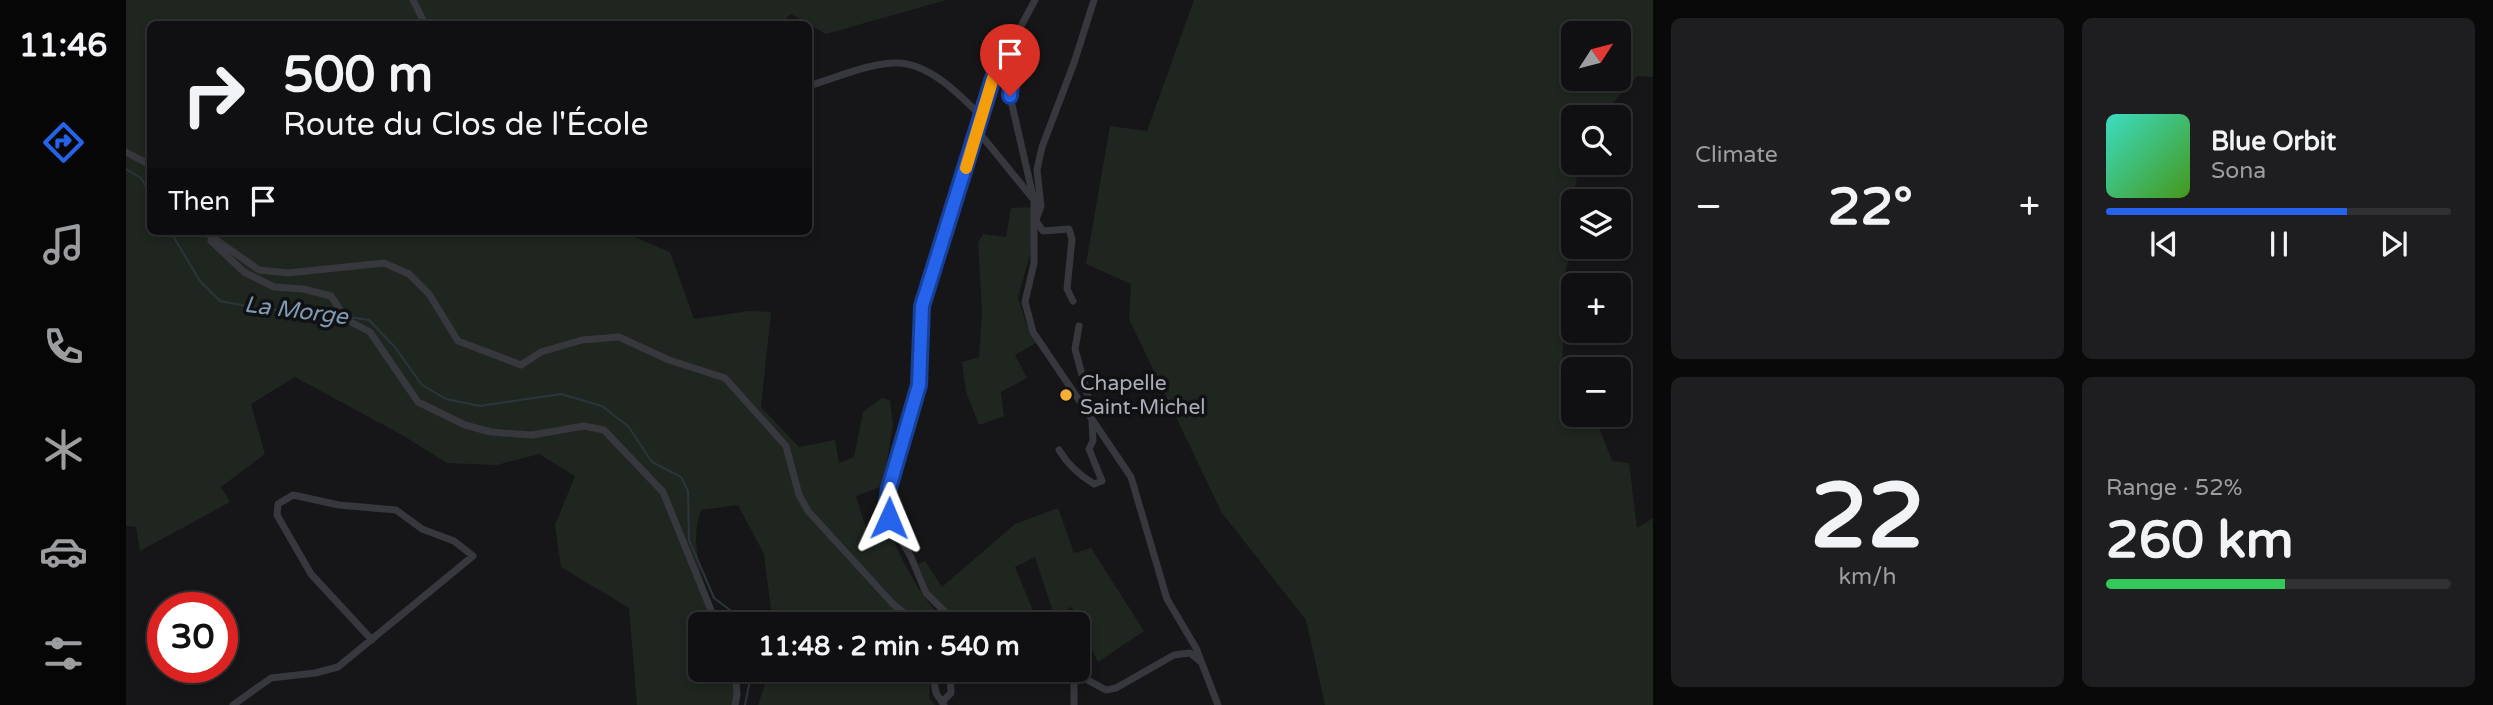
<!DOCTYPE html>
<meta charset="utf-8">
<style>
:root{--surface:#101012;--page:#1e1e20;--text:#f1f3f6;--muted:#9c9d9f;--line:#303032;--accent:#2563eb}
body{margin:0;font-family:"Varela Round",sans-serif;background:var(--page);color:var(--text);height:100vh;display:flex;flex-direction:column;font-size:26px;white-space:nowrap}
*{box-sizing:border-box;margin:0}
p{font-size:23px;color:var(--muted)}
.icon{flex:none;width:38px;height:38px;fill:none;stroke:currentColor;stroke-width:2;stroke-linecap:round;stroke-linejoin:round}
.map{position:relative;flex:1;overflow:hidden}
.panel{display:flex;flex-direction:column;gap:18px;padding:18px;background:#09090a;width:840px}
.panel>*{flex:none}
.banner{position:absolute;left:21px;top:21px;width:665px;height:214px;border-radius:10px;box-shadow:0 4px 10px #0003,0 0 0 2px var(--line);background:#101012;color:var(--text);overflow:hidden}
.needle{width:46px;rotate:54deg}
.buttons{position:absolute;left:1435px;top:21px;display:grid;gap:14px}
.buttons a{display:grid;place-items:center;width:70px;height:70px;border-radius:10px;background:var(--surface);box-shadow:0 4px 10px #0003,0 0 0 2px var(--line);font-size:35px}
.speed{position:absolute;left:21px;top:592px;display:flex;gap:14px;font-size:35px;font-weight:700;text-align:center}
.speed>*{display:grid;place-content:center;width:91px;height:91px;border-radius:50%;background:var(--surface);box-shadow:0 4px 10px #0003,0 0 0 2px var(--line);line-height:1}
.speed .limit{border:10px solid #d22;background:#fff;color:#111}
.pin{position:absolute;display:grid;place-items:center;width:60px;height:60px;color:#fff;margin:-72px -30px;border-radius:50% 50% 50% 0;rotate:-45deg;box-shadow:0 0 7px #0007}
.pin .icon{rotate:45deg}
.me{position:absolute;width:77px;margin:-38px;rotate:1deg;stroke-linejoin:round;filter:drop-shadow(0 0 5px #0008)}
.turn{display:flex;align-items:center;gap:24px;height:147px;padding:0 21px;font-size:32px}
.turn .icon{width:91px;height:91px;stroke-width:2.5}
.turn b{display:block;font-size:49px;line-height:60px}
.then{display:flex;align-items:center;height:66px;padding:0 21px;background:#0003;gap:14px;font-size:26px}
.big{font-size:52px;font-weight:800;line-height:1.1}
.panel .card{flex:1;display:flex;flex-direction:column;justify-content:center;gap:10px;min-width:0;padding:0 24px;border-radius:10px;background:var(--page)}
.panel .dial{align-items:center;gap:0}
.dial b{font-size:91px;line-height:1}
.song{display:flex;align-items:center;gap:21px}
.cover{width:84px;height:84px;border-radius:10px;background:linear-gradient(135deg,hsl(170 70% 55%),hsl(100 70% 35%))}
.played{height:7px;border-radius:4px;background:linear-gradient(90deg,var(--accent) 70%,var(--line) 70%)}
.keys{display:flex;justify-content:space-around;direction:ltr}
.heat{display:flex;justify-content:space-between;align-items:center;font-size:38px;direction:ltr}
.charge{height:10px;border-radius:5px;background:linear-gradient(90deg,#34c759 52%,var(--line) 0)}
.panel .tiles{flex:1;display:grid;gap:18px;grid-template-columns:repeat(2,1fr)}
.trip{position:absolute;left:562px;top:612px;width:402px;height:70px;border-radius:10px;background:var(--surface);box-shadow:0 4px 10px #0003,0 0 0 2px var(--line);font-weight:800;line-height:70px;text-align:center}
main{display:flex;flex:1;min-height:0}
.menu{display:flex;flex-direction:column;width:126px;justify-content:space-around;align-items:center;background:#060607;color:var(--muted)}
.menu .icon{width:49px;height:49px}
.menu .selected{color:var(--accent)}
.menu b{font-size:32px;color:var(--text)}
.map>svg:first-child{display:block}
.green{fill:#1e261f;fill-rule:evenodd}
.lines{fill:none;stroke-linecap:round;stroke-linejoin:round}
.stream{stroke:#2c353c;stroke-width:2}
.minor{stroke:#37383d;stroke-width:7}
.route-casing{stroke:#184099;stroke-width:18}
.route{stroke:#2563eb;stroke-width:12}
.slow{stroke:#f59e0b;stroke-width:12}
.poi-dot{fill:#f2b134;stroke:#111113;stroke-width:2.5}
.labels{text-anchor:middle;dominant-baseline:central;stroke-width:7;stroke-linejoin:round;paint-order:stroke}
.poi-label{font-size:21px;fill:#a8adb8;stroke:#111113;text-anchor:start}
.water-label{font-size:23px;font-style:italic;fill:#7f9bb3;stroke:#111113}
</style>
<main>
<nav class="menu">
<b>11:46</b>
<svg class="icon selected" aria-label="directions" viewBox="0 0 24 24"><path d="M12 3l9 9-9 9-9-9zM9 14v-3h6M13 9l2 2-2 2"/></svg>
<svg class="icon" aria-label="music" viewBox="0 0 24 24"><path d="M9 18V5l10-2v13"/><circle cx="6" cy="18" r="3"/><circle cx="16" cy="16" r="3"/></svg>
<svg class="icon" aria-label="phone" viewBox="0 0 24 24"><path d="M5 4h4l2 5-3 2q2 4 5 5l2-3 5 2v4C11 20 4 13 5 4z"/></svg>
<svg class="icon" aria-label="climate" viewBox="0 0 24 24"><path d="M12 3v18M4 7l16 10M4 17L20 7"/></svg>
<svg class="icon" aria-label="car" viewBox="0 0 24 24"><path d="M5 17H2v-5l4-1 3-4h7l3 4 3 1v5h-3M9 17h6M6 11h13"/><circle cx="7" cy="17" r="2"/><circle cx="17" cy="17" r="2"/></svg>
<svg class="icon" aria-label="filters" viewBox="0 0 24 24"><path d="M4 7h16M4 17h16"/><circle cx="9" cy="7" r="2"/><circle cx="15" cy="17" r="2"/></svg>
</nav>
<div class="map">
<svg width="1527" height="705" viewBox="0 0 1527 705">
<rect width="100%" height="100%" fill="#161618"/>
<!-- green -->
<path class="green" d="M0 0H820L700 34 665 14 654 24H24V231H502L504 235 544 252 568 319 623 311 645 312 635 407 673 447 709 440 713 463 728 457 737 412 756 398 764 400 767 424 757 486 730 496 740 528 761 526C777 562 791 593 819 621V625H647L638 554 612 505 575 510C561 547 580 590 595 625H574V670H610L612 705H511L503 608 435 567 429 525 449 476 413 454 371 465 321 463 276 435 169 377 125 404 139 454 95 487 104 502 14 551 10 527 0 526Z
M1068 0H1527V77L1511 76 1474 117H1447V163H1454L1446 202 1447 246 1440 269 1436 369 1447 384V415H1472L1469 417 1486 461 1503 463 1511 528 1527 518V705H1199L1180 620 1096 513 1003 319 1005 284 960 264 984 126 1021 131ZM1447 33H1493V79H1447Z
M918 207 892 297 900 323 910 343 889 355 901 378 875 392 878 416 853 425 840 392 836 362 853 357 856 311 852 243 857 234 880 237 885 208Z
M932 508 948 553 965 548 1018 631 972 662 946 607 928 615 909 557 889 567 913 625H828V620L803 591 792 564 799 561 816 587 889 524Z
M644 670H805L803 698 809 705H632Z"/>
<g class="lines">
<!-- stream -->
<path class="stream" d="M0 169 15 178 24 194
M44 231 74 281 94 301 136 309 214 316
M223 317 243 320 268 346 296 385 320 399 354 406 435 394 476 406 502 426 526 462 555 477 562 491 563 540 588 598 624 625
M619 705 626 670"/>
<!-- minor -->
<path class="minor" d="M287 0 299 24
M879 60 887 68 884 96 907 196
M682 86C710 78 740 64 768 63 801 61 833 94 855 116
M851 130 908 200V263L899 302 907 332 1005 477 1041 599 1070 648 1092 705
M0 152 24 165
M910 219 915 206 911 170 916 147 948 63 968 0
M910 221 917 231 943 229 946 239 941 289 947 301
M82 234 133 270 162 273 258 263 283 274 303 294 332 341 395 365 415 352 456 340 493 337 543 360 599 378 660 446 673 495 682 511 767 604 793 625
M85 241 118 272 148 287 177 289 205 296 221 320 244 332 292 402 339 425 365 432 406 435 458 426 478 430 537 492 591 625
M953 326 949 349 965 408 962 414
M933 450C942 465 953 475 968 484L976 481 963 449 967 441 966 420
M824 625 822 615 800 593 785 557 763 518 761 502 778 428 793 385 796 306 867 78 909 0
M806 670 810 693 818 705
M817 701 825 693 824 670
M107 705 145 678 189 673 212 667 347 556 328 541 296 529 270 510 213 505 167 495 152 504 151 515 185 574 246 640
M609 705 611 695 609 670
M948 705V683L956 677 980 690 990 688 1048 655 1064 653 1075 662"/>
</g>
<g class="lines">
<!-- route casing -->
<g class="route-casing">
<path id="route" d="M763 518 761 502 763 488 793 385 796 306 867 78 879 60C893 75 884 78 884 96"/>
</g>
<!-- route -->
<use href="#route" class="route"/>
<!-- slow -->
<path class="slow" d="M840 168 867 78 872 70"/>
</g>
<!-- markers -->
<circle class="poi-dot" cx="940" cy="395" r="7"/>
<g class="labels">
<!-- poi labels -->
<g class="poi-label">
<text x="954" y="383">Chapelle<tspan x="954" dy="24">Saint-Michel</tspan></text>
</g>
<!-- water labels -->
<g class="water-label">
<text transform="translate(170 311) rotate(7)">La Morge</text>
</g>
</g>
</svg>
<div class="buttons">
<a><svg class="needle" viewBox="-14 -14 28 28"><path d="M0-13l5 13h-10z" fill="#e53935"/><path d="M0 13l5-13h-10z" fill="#9c9d9f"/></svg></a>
<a><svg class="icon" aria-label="search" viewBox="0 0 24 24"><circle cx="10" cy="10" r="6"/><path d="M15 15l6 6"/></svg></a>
<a><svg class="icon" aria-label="layers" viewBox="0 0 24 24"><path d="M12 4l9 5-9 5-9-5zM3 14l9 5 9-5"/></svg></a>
<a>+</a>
<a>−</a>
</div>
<div class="speed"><div class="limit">30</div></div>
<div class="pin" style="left:884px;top:96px;background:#d93025"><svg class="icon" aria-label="arrive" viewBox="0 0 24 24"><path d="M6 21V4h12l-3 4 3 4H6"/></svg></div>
<svg class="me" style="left:763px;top:518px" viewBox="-20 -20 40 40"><path d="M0-17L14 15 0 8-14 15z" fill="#2563eb" stroke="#fff" stroke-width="4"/></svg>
<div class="trip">11:48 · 2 min · 540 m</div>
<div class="banner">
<div class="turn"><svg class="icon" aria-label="right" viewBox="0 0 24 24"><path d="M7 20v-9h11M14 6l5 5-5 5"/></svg><div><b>500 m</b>Route du Clos de l'École</div></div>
<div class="then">Then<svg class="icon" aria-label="arrive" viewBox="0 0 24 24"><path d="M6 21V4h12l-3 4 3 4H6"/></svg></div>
</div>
</div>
<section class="panel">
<div class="tiles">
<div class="card"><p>Climate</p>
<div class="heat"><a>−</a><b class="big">22°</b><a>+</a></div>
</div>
<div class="card">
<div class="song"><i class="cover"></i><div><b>Blue Orbit</b><p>Sona</p></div></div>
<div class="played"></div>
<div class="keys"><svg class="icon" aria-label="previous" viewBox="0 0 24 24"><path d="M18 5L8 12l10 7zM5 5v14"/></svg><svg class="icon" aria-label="pause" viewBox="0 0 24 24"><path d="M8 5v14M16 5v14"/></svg><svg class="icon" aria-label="next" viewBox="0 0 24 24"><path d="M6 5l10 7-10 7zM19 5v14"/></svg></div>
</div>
<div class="card dial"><b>22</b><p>km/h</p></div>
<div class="card"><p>Range · 52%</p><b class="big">260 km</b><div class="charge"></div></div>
</div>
</section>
</main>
